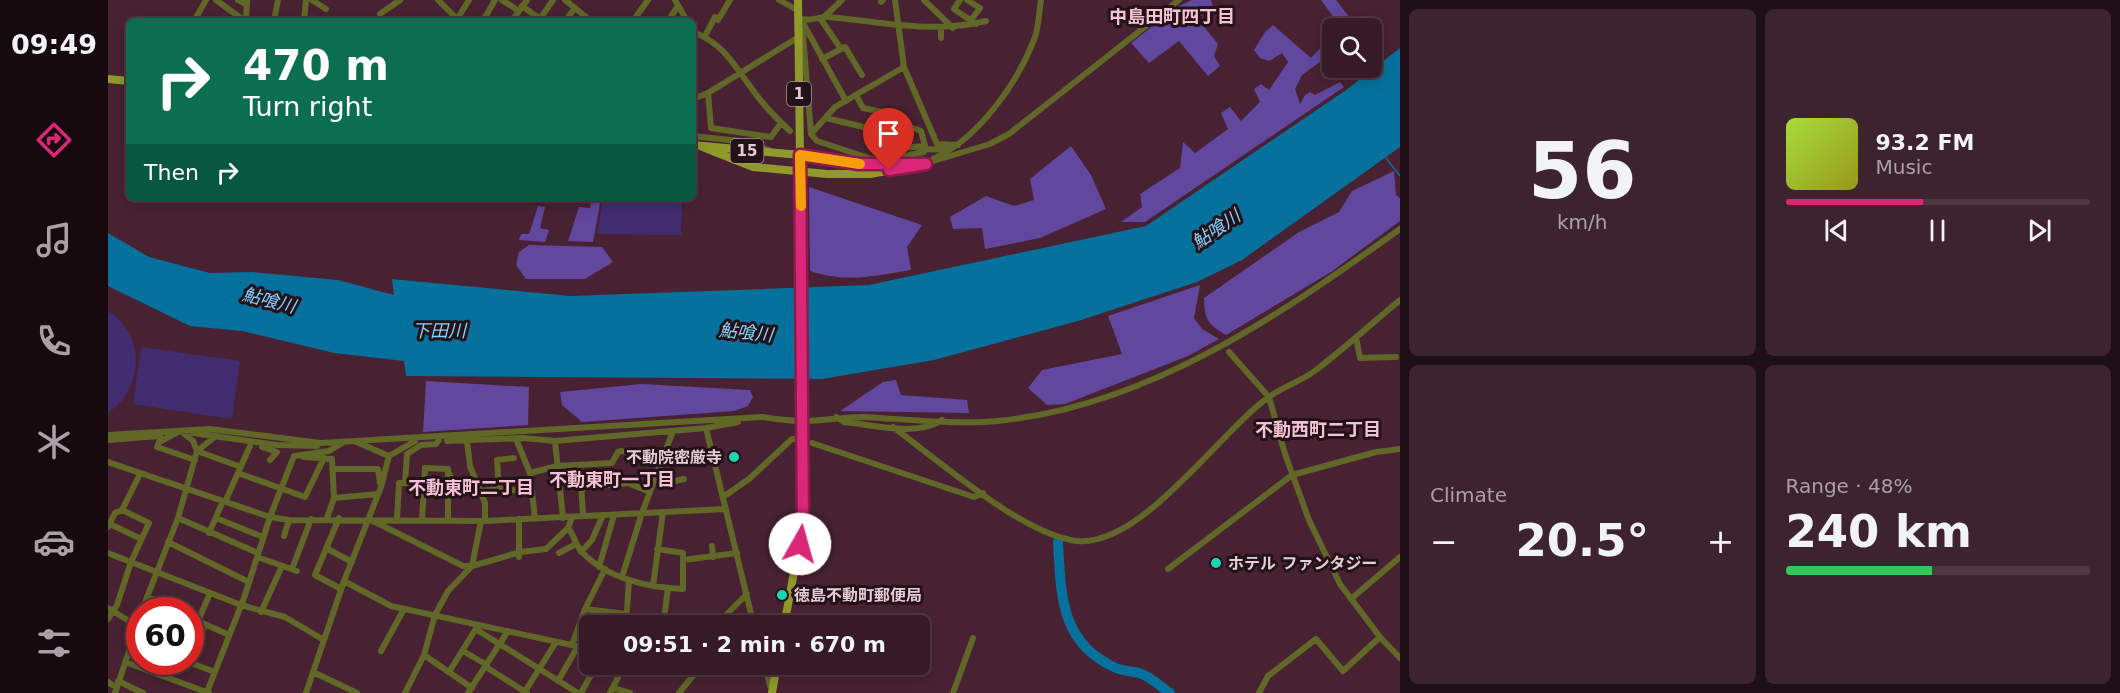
<!DOCTYPE html>
<meta charset="utf-8">
<style>
:root{--surface:#361a26;--page:#3d232e;--text:#f1f3f6;--muted:#aaa1a7;--line:#503843;--accent:#db2777}
body{margin:0;font-family:"DejaVu Sans","Noto Sans JP",sans-serif;background:var(--page);color:var(--text);height:100vh;display:flex;flex-direction:column;font-size:22px;white-space:nowrap}
*{box-sizing:border-box;margin:0}
p{font-size:20px;color:var(--muted)}
.icon{flex:none;width:33px;height:33px;fill:none;stroke:currentColor;stroke-width:2;stroke-linecap:round;stroke-linejoin:round}
.map{position:relative;flex:1;overflow:hidden}
.panel{display:flex;flex-direction:column;gap:9px;padding:9px;background:#1e0e15;width:720px}
.panel>*{flex:none}
.guide{position:absolute;left:18px;top:18px;width:570px;height:183px;border-radius:9px;box-shadow:0 3px 15px #0003,0 0 0 2px var(--line);background:#0b6e4f;color:#fff;overflow:hidden}
.tools{position:absolute;left:1214px;top:18px;display:grid;gap:12px}
.tools a{display:grid;place-items:center;width:60px;height:60px;border-radius:9px;background:var(--surface);box-shadow:0 3px 15px #0003,0 0 0 2px var(--line);font-size:30px}
.speed{position:absolute;left:18px;top:597px;display:flex;gap:12px;font-size:30px;font-weight:700;text-align:center}
.speed>*{display:grid;place-content:center;width:78px;height:78px;border-radius:50%;background:var(--surface);box-shadow:0 3px 15px #0003,0 0 0 2px var(--line);line-height:1}
.speed .limit{border:9px solid #d22;background:#fff;color:#111}
.pin{position:absolute;display:grid;place-items:center;width:51px;height:51px;color:#fff;margin:-62px -26px;border-radius:50% 50% 50% 0;rotate:-45deg;box-shadow:0 0 6px #0007}
.pin .icon{rotate:45deg}
.me{position:absolute;width:66px;margin:-33px;rotate:7deg;stroke-linejoin:round;filter:drop-shadow(0 0 4px #0008)}
.turn{display:flex;align-items:center;gap:21px;height:126px;padding:0 18px;font-size:27px}
.turn .icon{width:78px;height:78px;stroke-width:2.5}
.turn b{display:block;font-size:42px;line-height:51px}
.then{display:flex;align-items:center;height:57px;padding:0 18px;background:#0003;gap:12px;font-size:22px}
.big{font-size:45px;font-weight:600;line-height:1.1}
.panel .card{flex:1;display:flex;flex-direction:column;justify-content:center;gap:9px;min-width:0;padding:0 21px;border-radius:9px;background:var(--page)}
.panel .dial{align-items:center;gap:0}
.dial b{font-size:78px;line-height:1}
.song{display:flex;align-items:center;gap:18px}
.cover{width:72px;height:72px;border-radius:9px;background:linear-gradient(135deg,hsl(80 70% 55%),hsl(60 70% 35%))}
.played{height:6px;border-radius:3px;background:linear-gradient(90deg,var(--accent) 45%,var(--line) 45%)}
.keys{display:flex;justify-content:space-around;direction:ltr}
.heat{display:flex;justify-content:space-between;align-items:center;font-size:33px;direction:ltr}
.charge{height:9px;border-radius:4px;background:linear-gradient(90deg,#34c759 48%,var(--line) 0)}
.panel .tiles{flex:1;display:grid;gap:9px;grid-template-columns:repeat(2,1fr)}
.trip{position:absolute;left:471px;top:615px;width:351px;height:60px;border-radius:9px;background:var(--surface);box-shadow:0 3px 15px #0003,0 0 0 2px var(--line);font-weight:600;line-height:60px;text-align:center}
main{display:flex;flex:1;min-height:0}
.tab-bar{display:flex;flex-direction:column;width:108px;justify-content:space-around;align-items:center;background:#160a0f;color:var(--muted)}
.tab-bar .icon{width:42px;height:42px}
.tab-bar .selected{color:var(--accent)}
.tab-bar b{font-size:27px;color:var(--text)}
.map>svg:first-child{display:block}
.green{fill:#412c70}
.forest{fill:#61479d}
.water{fill:#06719c}
.lines{fill:none;stroke-linecap:round;stroke-linejoin:round}
.stream{stroke:#06719c;stroke-width:1.5}
.river{stroke:#06719c;stroke-width:10}
.minor{stroke:#606727;stroke-width:6}
.major{stroke:#909a2a;stroke-width:8}
.major-bridge{stroke:#909a2a;stroke-width:8}
.route-casing{stroke:#8e194d;stroke-width:15}
.route{stroke:#db2777;stroke-width:10}
.slow{stroke:#f59e0b;stroke-width:10}
.poi-dot{fill:#1cd5b1;stroke:#241219;stroke-width:2}
.labels{text-anchor:middle;dominant-baseline:central;stroke-width:6;stroke-linejoin:round;paint-order:stroke}
.shield{fill:#241219;stroke:#ac949d;stroke-width:1.5}
.shield-label{font-size:15px;font-weight:bold;fill:#e6ccd6}
.poi-label{font-size:16px;font-weight:bold;fill:#e6ccd6;stroke:#241219;text-anchor:start}
.neighbourhood-label{font-size:18px;font-weight:bold;fill:#f5c2d5;stroke:#241219}
.water-label{font-size:18px;font-style:italic;fill:#83d1fd;stroke:#241219}
</style>
<main>
<nav class="tab-bar">
<b>09:49</b>
<svg class="icon selected" aria-label="directions" viewBox="0 0 24 24"><path d="M12 3l9 9-9 9-9-9zM9 14v-3h6M13 9l2 2-2 2"/></svg>
<svg class="icon" aria-label="music" viewBox="0 0 24 24"><path d="M9 18V5l10-2v13"/><circle cx="6" cy="18" r="3"/><circle cx="16" cy="16" r="3"/></svg>
<svg class="icon" aria-label="phone" viewBox="0 0 24 24"><path d="M5 4h4l2 5-3 2q2 4 5 5l2-3 5 2v4C11 20 4 13 5 4z"/></svg>
<svg class="icon" aria-label="climate" viewBox="0 0 24 24"><path d="M12 3v18M4 7l16 10M4 17L20 7"/></svg>
<svg class="icon" aria-label="car" viewBox="0 0 24 24"><path d="M5 17H2v-5l4-1 3-4h7l3 4 3 1v5h-3M9 17h6M6 11h13"/><circle cx="7" cy="17" r="2"/><circle cx="17" cy="17" r="2"/></svg>
<svg class="icon" aria-label="filters" viewBox="0 0 24 24"><path d="M4 7h16M4 17h16"/><circle cx="9" cy="7" r="2"/><circle cx="15" cy="17" r="2"/></svg>
</nav>
<div class="map">
<svg width="1292" height="693" viewBox="0 0 1292 693">
<rect width="100%" height="100%" fill="#482232"/>
<!-- green -->
<path class="green" d="M495 198H574L573 235 489 234Z
M0 311C38 334 36 389 0 413Z
M33 347 132 361 124 419 25 404Z"/>
<!-- forest -->
<path class="forest" d="M1084 0H1103L1105 7 1089 18 1110 44 1106 56 1112 66 1100 76 1071 41 1041 63 1023 43 1069 7Z
M1213 0H1228L1250 28H1231L1232 26Z
M1165 25 1203 58 1224 36V53L1194 75 1187 89 1192 104 1197 95 1202 92 1207 95 1232 82 1236 87 1037 222H1013L1034 207 1032 194 1072 168 1075 142 1087 153 1120 129 1113 113 1122 107 1133 121 1152 102 1146 89 1153 84 1161 90 1180 62 1174 53 1161 61 1152 58 1146 50 1157 32Z
M963 146 983 175 998 209 932 238 877 249 874 228 845 229 842 217 878 196 906 206 926 200 922 179Z
M1286 171 1288 195 1292 198V221L1223 272 1118 335C1100 325 1096 318 1096 298L1191 232 1231 212 1244 191Z
M701 187 814 225 799 247 803 270C766 276 738 283 702 271Z
M484 198H493L485 242 460 241 471 207 482 208Z
M430 206 437 207 432 228 441 230 437 242 411 240 413 234H421Z
M421 245 494 247 505 262 477 279H418L408 265 411 252Z
M1092 285 1086 318 1094 329 1111 339 1080 356 957 404 939 405 920 388 934 370 1014 354 1000 316Z
M788 380 793 395 859 400 861 413 732 411 775 382Z
M318 381 421 387 420 425 315 432Z
M534 384 642 390 645 397 640 406 626 411 474 422 454 405 452 392Z"/>
<!-- water -->
<path class="water" d="M1292 48V147L1134 260 1089 282 970 321 826 360 714 379 298 376 296 361 226 353 134 331 82 326 0 286V233L41 257 102 273 144 272 230 280 286 295 284 279 463 296 761 285 1038 226 1238 90Z"/>
<g class="lines">
<!-- stream -->
<path class="stream" d="M1278 158 1292 176"/>
<!-- river -->
<path class="river" d="M950 542C953 595 952 643 1008 668 1015 671 1024 671 1031 673 1042 676 1053 687 1062 693"/>
<!-- minor -->
<path class="minor" d="M108 0 137 21
M130 0 139 5
M204 0 218 9
M330 0 349 19
M394 0 411 11
M457 0 483 21
M567 0 579 21
M671 0 689 10
M787 0 796 67 829 144 850 145
M816 0 845 28
M852 0 846 9 868 24
M859 0 872 8 863 20
M773 2 775 0
M414 6 435 21
M272 14 292 0
M690 18C700 23 711 16 721 17 774 22 825 34 878 21
M712 18 733 49
M715 18 734 0
M432 19 445 0
M86 21 98 0
M138 21 139 0
M166 21 170 0
M196 21 198 0
M348 21 361 0
M375 21 387 0
M404 21 419 0
M457 21 467 8
M525 21 540 0
M560 21 570 6
M694 23 703 134 709 141 773 162
M695 23 738 101
M585 32C615 43 626 65 644 89 655 105 668 118 682 131
M597 36 607 17 610 20 622 0
M833 38V27
M714 59 737 47 754 75
M600 93 603 128 663 137 673 123
M748 95 755 108 774 112 775 117 763 146 766 150 817 146 816 152 772 161
M585 99 600 93 689 38
M775 117 813 131 817 146
M718 118 768 130
M703 134 727 107 796 67
M585 136 631 141 661 150
M817 149 840 150
M692 155 751 164H801
M825 159C870 139 910 83 927 37 931 25 931 12 933 0
M815 164 882 144 901 134 1071 0
M1248 337 1252 358 1288 357
M1121 352 1161 397 1177 454 1201 520 1232 584 1272 637 1292 658
M728 417 736 422C766 425 808 437 834 420
M785 427C830 460 915 535 969 541 1034 547 1112 431 1161 397 1176 386 1194 381 1208 370 1237 348 1264 323 1292 300
M598 428 646 626
M72 431 51 442 49 447 87 460
M85 433 169 445 209 446
M0 435 102 429 213 443 654 417C667 419 681 421 695 421 715 421 734 417 754 417 796 419 850 425 890 421 1041 406 1172 315 1292 229
M108 436 89 451 133 467
M408 439 422 473 427 519
M0 440 52 436
M246 441 281 456
M339 441 416 438 447 441 598 428 630 422
M359 441 362 466 377 503V521
M447 441 455 518
M704 443 866 497 875 493
M154 447 169 452 162 460
M196 457 224 459 226 498 219 518
M0 462 162 517 181 520 377 521 618 509
M472 466 475 516
M225 469H270L272 483
M130 473 197 497 216 458
M422 473 449 466 504 463 510 452 514 451 552 463
M342 475 350 491
M547 476 562 482 576 479
M297 483 299 454 313 445 328 444 331 440
M475 488 520 483 542 492
M391 489 389 460 406 458
M373 491 391 489 424 492
M615 497 641 479 684 439H691
M226 498 270 494
M117 502 142 446
M70 518 150 553
M108 518 155 537
M231 518 207 575 233 589
M289 519 291 483H316
M411 519V557
M263 520 355 566H364L413 552 438 549 460 528 464 517
M314 520 317 468 340 469V520
M2 524 33 539
M0 527 7 513 14 510 32 474
M460 528C467 536 467 545 474 552 498 578 541 588 575 589V553L549 549
M101 533 115 501
M176 536 181 520
M60 542 141 582
M604 546 605 557
M218 548 244 562
M473 552 484 540 495 515
M0 553 133 605 177 617 216 640
M451 553 468 544
M149 557 189 571
M575 560 629 553
M491 567 506 515
M184 569 203 519
M1060 569 1184 475 1268 452 1292 449
M514 577 534 513 565 431
M236 581 283 606 482 649
M545 586 555 512
M102 593 90 621 121 635
M39 597 77 610
M1243 599 1292 557
M0 608 29 626
M477 609 519 614
M34 610 70 518 89 451 85 441 73 431
M153 612 174 566
M82 613 92 617
M0 619 9 605 23 562 41 523 14 510
M518 626 521 580
M555 626 560 588
M607 626 639 594
M471 627 482 628
M369 630 470 693
M82 634 93 638
M464 645 477 609 497 569
M273 651 296 609
M355 651 379 665
M316 655 364 688
M17 662 101 693
M80 662 107 672
M84 663 97 624
M553 664 588 672 643 664
M657 664 662 686
M378 667 419 693
M205 672 249 693
M341 672 369 627
M10 681 35 693
M450 681 470 646
M0 682 8 687
M505 688 522 693
M99 692 136 598 162 517 186 456 221 451 236 442
M7 693 32 619
M198 693 236 581 273 487 281 456 307 441
M297 693 316 655 327 615 340 591 364 566 373 521
M360 693 400 631
M416 693 448 642
M473 693 489 664
M502 693 517 664
M571 693 588 672 590 664
M845 693 865 638
M1151 693 1160 676 1208 639 1235 671 1272 637"/>
<!-- major -->
<path class="major" d="M690 0 692 159
M0 79 21 81
M585 145 692 155
M592 146 645 167 719 174H762L818 164
M676 626 695 524V407
M664 693 669 664"/>
<!-- major-bridge -->
<path class="major-bridge" d="M692 159 695 407"/>
</g>
<g class="lines">
<!-- route casing -->
<g class="route-casing">
<path id="route" d="M692 544 695 524 692 155 751 164H818L781 170"/>
</g>
<!-- route -->
<use href="#route" class="route"/>
<!-- slow -->
<path class="slow" d="M693 206 692 155 752 164"/>
</g>
<!-- markers -->
<g class="poi-dot">
<circle cx="626" cy="457" r="6"/>
<circle cx="1108" cy="563" r="6"/>
<circle cx="674" cy="595" r="6"/>
</g>
<g class="labels">
<!-- shield labels -->
<g class="shield">
<rect x="679" y="82" width="24" height="24" rx="4.5"/>
<rect x="622.5" y="139" width="33" height="24" rx="4.5"/>
</g>
<g class="shield-label">
<text x="691" y="94">1</text>
<text x="639" y="151">15</text>
</g>
<!-- poi labels -->
<g class="poi-label">
<text x="614" y="457" text-anchor="end">不動院密厳寺</text>
<text x="1120" y="563">ホテル ファンタジー</text>
<text x="686" y="595">徳島不動町郵便局</text>
</g>
<!-- neighbourhood labels -->
<g class="neighbourhood-label">
<text x="1064" y="16">中島田町四丁目</text>
<text x="1210" y="429">不動西町二丁目</text>
<text x="504" y="479">不動東町一丁目</text>
<text x="363" y="487">不動東町二丁目</text>
</g>
<!-- water labels -->
<g class="water-label">
<text transform="translate(1108 229) rotate(-35)">鮎喰川</text>
<text transform="translate(161 300) rotate(14)">鮎喰川</text>
<text x="331" y="330">下田川</text>
<text transform="translate(638 332) rotate(6)">鮎喰川</text>
</g>
</g>
</svg>
<div class="tools">
<a><svg class="icon" aria-label="search" viewBox="0 0 24 24"><circle cx="10" cy="10" r="6"/><path d="M15 15l6 6"/></svg></a>
</div>
<div class="speed"><div class="limit">60</div></div>
<div class="pin" style="left:781px;top:170px;background:#d93025"><svg class="icon" aria-label="arrive" viewBox="0 0 24 24"><path d="M6 21V4h12l-3 4 3 4H6"/></svg></div>
<svg class="me" style="left:692px;top:544px" viewBox="-20 -20 40 40"><circle r="19" fill="#fff"/><path d="M0-13L10 11 0 6-10 11z" fill="#db2777"/></svg>
<div class="trip">09:51 · 2 min · 670 m</div>
<div class="guide">
<div class="turn"><svg class="icon" aria-label="right" viewBox="0 0 24 24"><path d="M7 20v-9h11M14 6l5 5-5 5"/></svg><div><b>470 m</b>Turn right</div></div>
<div class="then">Then<svg class="icon" aria-label="right" viewBox="0 0 24 24"><path d="M7 20v-9h11M14 6l5 5-5 5"/></svg></div>
</div>
</div>
<section class="panel">
<div class="tiles">
<div class="card dial"><b>56</b><p>km/h</p></div>
<div class="card">
<div class="song"><i class="cover"></i><div><b>93.2 FM</b><p>Music</p></div></div>
<div class="played"></div>
<div class="keys"><svg class="icon" aria-label="previous" viewBox="0 0 24 24"><path d="M18 5L8 12l10 7zM5 5v14"/></svg><svg class="icon" aria-label="pause" viewBox="0 0 24 24"><path d="M8 5v14M16 5v14"/></svg><svg class="icon" aria-label="next" viewBox="0 0 24 24"><path d="M6 5l10 7-10 7zM19 5v14"/></svg></div>
</div>
<div class="card"><p>Climate</p>
<div class="heat"><a>−</a><b class="big">20.5°</b><a>+</a></div>
</div>
<div class="card"><p>Range · 48%</p><b class="big">240 km</b><div class="charge"></div></div>
</div>
</section>
</main>
